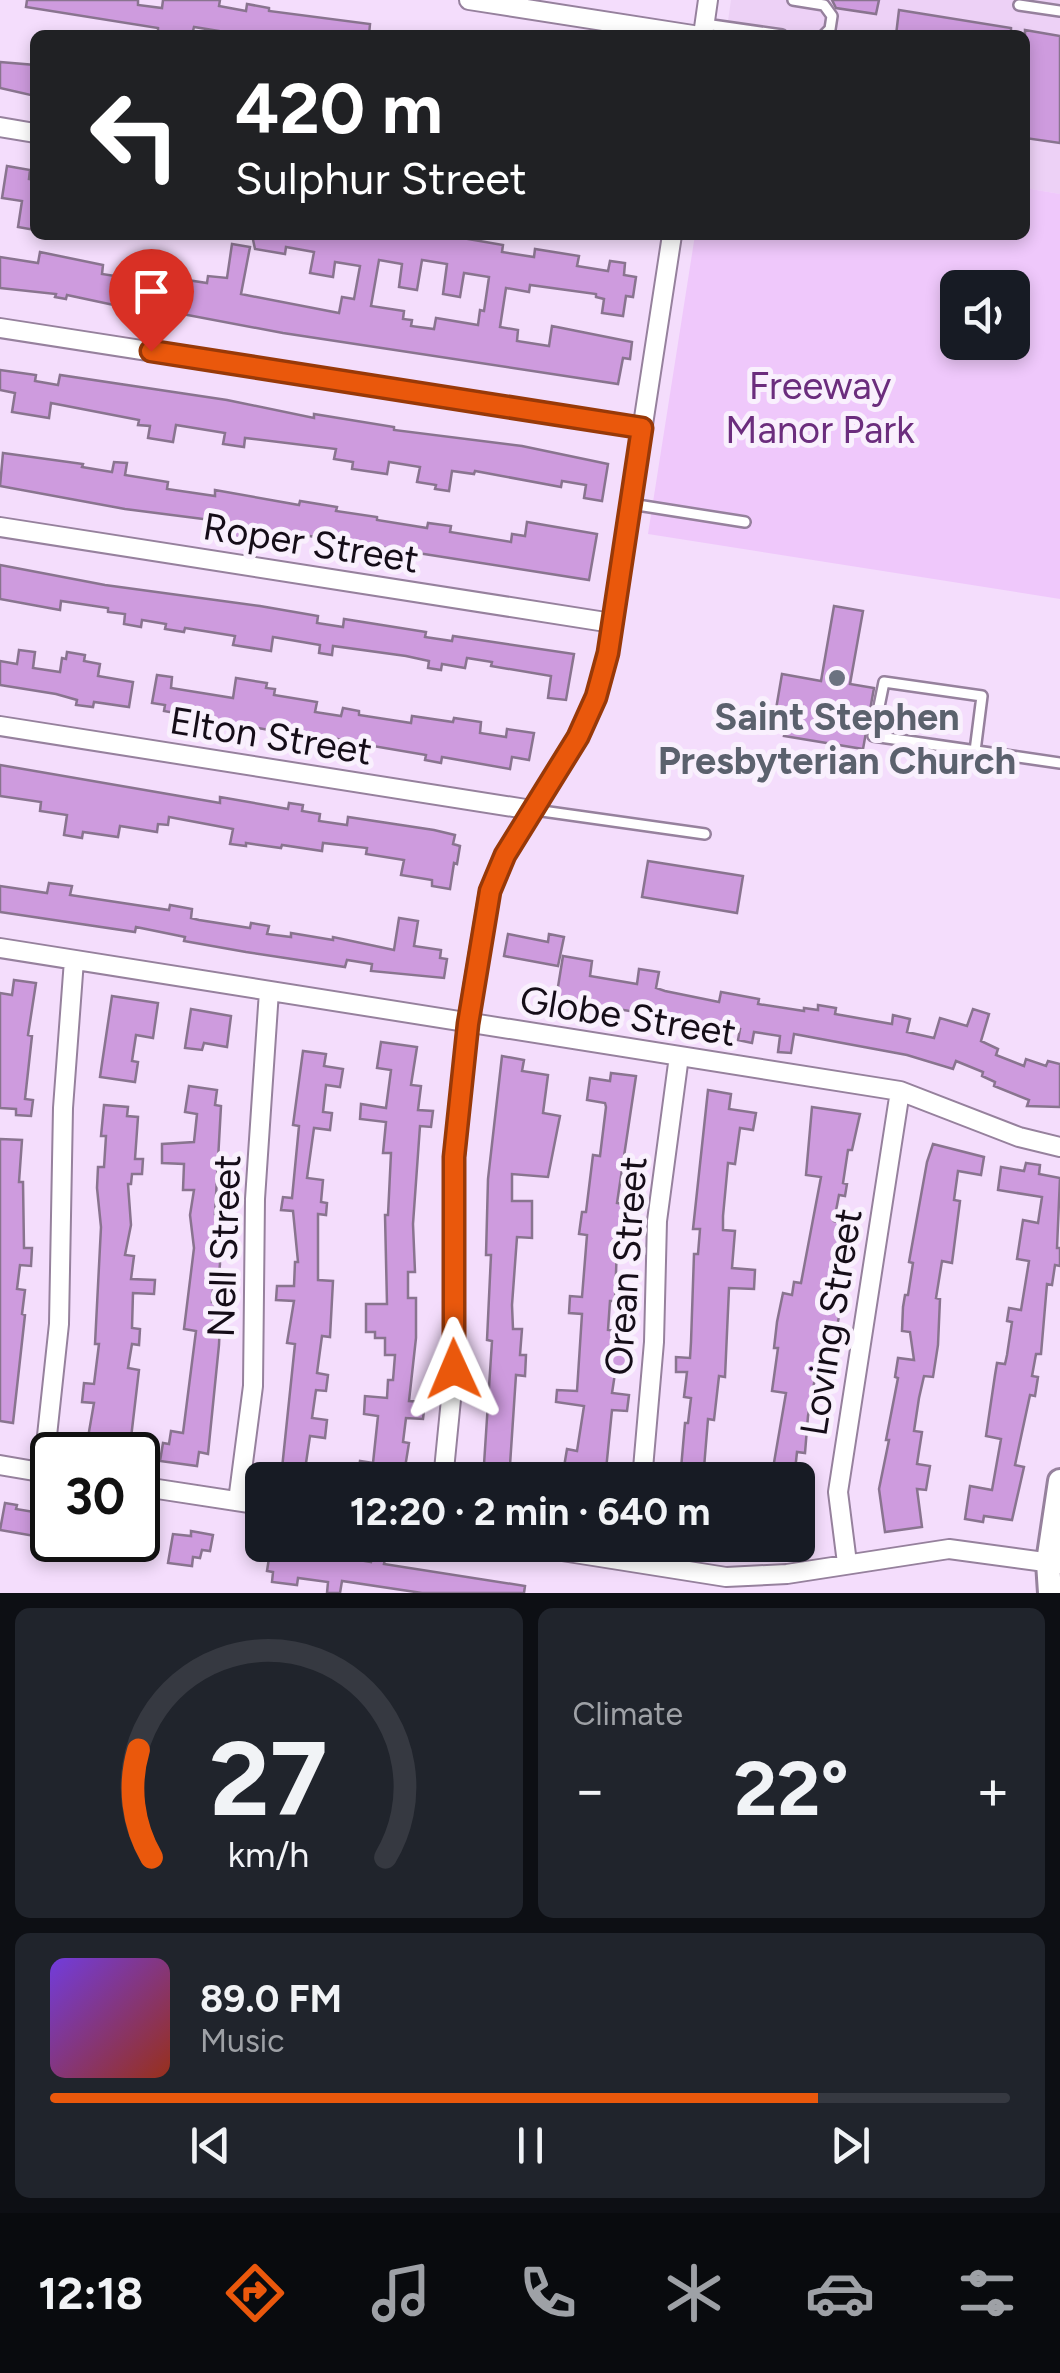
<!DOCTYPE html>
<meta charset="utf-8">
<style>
:root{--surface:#171b24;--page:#20242c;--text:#f1f3f6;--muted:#9ea1a6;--line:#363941;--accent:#ea580c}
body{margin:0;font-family:Figtree,sans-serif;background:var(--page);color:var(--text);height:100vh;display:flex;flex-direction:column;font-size:38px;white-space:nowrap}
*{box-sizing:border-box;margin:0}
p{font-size:32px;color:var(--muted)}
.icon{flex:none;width:55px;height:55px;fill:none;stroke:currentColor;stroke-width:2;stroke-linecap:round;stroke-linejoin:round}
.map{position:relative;height:1593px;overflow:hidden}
.details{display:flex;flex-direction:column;gap:15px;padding:15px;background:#0d0f14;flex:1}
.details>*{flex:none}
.banner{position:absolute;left:30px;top:30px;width:1000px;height:210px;border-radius:15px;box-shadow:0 5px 15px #0003;background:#202124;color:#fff;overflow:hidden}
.fabs{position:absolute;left:940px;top:270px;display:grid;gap:20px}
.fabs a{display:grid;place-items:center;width:90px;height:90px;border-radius:15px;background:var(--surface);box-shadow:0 5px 15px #0003;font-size:50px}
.speed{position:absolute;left:30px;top:1432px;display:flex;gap:20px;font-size:50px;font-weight:700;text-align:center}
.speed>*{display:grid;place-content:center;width:130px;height:130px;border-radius:50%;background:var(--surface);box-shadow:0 5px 15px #0003;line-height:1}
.speed .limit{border:5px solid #111;border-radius:15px;background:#fff;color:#111}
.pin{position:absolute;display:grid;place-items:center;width:85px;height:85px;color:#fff;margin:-102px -42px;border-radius:50% 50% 50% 0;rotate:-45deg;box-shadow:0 0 10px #0007}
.pin .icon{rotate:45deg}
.me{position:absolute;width:110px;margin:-55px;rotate:359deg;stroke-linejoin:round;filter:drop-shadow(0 0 8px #0008)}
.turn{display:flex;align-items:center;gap:35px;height:210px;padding:0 40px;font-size:45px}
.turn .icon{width:130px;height:130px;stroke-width:2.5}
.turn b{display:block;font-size:70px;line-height:85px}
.big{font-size:75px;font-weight:700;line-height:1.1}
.details .widget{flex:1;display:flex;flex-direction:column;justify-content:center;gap:15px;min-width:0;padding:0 35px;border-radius:15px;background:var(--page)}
.details .dial{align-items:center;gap:0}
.dial svg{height:260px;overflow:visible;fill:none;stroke:var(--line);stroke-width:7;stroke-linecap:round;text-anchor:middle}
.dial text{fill:var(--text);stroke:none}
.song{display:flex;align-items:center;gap:30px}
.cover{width:120px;height:120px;border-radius:15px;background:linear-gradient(135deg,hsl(260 70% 55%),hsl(10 70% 35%))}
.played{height:10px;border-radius:5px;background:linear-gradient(90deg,var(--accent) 80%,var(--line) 80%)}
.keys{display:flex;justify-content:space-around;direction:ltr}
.heat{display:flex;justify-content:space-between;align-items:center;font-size:55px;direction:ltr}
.details .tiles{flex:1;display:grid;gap:15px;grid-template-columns:1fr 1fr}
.widget:last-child{grid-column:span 2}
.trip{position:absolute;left:245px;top:1462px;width:570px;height:100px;border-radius:15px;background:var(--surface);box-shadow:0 5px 15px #0003;font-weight:700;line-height:100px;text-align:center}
.menu{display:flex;height:160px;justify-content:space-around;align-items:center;background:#090b0e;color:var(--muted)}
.menu .icon{width:70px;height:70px}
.menu .selected{color:var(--accent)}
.menu b{font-size:45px;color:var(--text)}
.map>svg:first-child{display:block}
.built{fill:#edd1f6}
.green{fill:#efc8fb;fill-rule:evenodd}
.building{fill:#ce9bde;stroke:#89748f;stroke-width:2.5;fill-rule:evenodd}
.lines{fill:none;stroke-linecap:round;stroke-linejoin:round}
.lane-casing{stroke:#96819d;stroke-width:14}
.street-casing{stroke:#96819d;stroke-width:22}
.secondary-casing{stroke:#96819d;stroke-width:28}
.lane{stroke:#fff;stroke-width:9}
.street{stroke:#fff;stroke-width:18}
.secondary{stroke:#fff;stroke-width:22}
.route-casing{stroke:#983908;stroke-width:25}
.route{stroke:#ea580c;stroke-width:18}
.worship-dot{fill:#6b7280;stroke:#f9f0fd;stroke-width:4}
.labels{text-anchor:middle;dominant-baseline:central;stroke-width:10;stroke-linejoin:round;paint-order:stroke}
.park-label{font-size:38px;fill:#6b2d7d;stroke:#f9f0fd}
.street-label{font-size:38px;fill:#150d18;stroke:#f9f0fd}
.worship-label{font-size:38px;font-weight:bold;fill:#5b616d;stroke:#f9f0fd}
</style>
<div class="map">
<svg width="1060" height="1593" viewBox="0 0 1060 1593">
<rect width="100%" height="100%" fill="#f4ddfc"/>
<!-- built -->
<path class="built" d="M731 0H1060V194L1025 188V35H726Z"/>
<!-- green -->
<path class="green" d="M1025 188 1060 194V599L648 534 695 235H1025ZM958 288H1012V342H958Z"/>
<!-- building -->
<path class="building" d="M27 0H138V5L162 8 163 0H220L219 6 246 11 247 4 269 8V11L370 24 369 35H224L225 32 194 27 192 35H170L158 33V28L26 7Z
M832 0H879L876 14 836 8Z
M899 10 1011 28V35H896Z
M1025 30 1060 36V143L1025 138Z
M0 62 35 65V96L0 88Z
M7 166 30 170 29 179 35 180V230L18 227 22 201 2 198Z
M252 235H445L503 245 502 252 534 257 535 249 579 256 577 266 608 271 610 261 625 263 624 275 636 277 633 297 626 296 623 316 602 313 604 299 596 297V294L530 285 529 292 506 288 500 327 518 330 517 341 549 346 552 326 632 342 630 359 623 358 618 384 283 333 177 313V317L156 314 67 295 66 299 55 297 56 294 0 288V257L38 263 40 252 103 265 102 274 160 283 161 276 207 283 208 276 227 278 232 244 250 247 241 294 339 313 342 297 354 299 360 266 335 262 333 277 310 273 314 252 286 247 285 254 255 249ZM379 260 402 264 399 287 417 290 422 260 447 264 443 294 460 297 464 273 489 277 484 311 480 310 478 325 436 318 434 329 411 326 412 320 403 319 404 311 371 306Z
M0 370 36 375 35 381 58 385 60 375 227 400 314 418V414L394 427V430L522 446 608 464 602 501 584 498 586 485 562 481 561 487 475 471 474 474 452 471 449 491 435 489 436 485 417 482 420 467 389 462 387 474 352 469 353 462 334 459 336 449 245 438 244 447 223 444 225 433 176 425 173 442 148 438 150 426 138 425 139 420 51 403 49 418 12 412 15 393 0 390Z
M3 453 83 464 82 467 112 472 114 462 127 463 125 475 168 482 167 489 215 496V490L299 505 300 501 337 507 336 511 377 517V520L427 528 428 523 451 526 450 532 511 542 512 534 525 536 527 522 597 534 589 580 290 533 287 548 272 546 275 532 247 527 246 540 230 538 232 525 211 520 125 509 0 486Z
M0 565 105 585 260 606 318 616 317 623 343 627 344 619 426 632 425 637 452 641 453 636 574 654 566 700 548 698 551 676 491 666 492 662 467 658 465 668 442 664 441 670 428 668 429 661 406 656 333 646 332 655 319 653 320 645 273 637 271 651 233 645 235 636 185 628 184 632 165 629 166 624 142 620 141 627 124 624 125 614 108 612V608L61 601 60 610 0 599Z
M834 606 863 611 850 684 874 688 863 749 784 736 787 723 774 721 782 674 821 681Z
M19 650 35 652 33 668 60 672 62 658 66 659 67 652 85 655 84 661 100 664 98 676 133 682 129 707 94 702 93 707 76 705 77 700 56 694 0 685V661L17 664Z
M157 675 172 677 171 688 233 698 236 678 267 683 266 688 275 689 274 695 317 702 315 712 341 716 343 708 359 711V715L411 723 412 716 453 722 454 718 481 722 480 733 506 737 507 729 534 733 529 760 512 757 510 769 442 757 441 763 425 760 426 755 361 744V742L269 730 164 711 165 705 152 703Z
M0 765 220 803V797L288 809 289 803 303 805 302 811 320 814 319 821 347 825 348 817 434 830 455 835 453 844 460 846 457 864 454 863 450 889 432 886V880L401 875 404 860 366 854 367 848 323 843 322 851 282 845 281 848 246 843V846L230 844 233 829 169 817 168 825 158 824 157 832 120 826 118 837 83 832 82 838 64 835 67 815 40 811 41 802 0 796Z
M648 861 743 876 737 913 642 897Z
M49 883 72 886 70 895 169 910 170 905 192 909 191 918 199 920 250 928 251 923 269 926 267 934 291 937V933L333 940V937L394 950 399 918 418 921 414 946 441 950 440 958 447 959 444 978 371 971 372 964 347 960 345 967 246 952 184 941 185 937 136 927 135 932 0 912V886L47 893Z
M508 934 548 942 549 934 564 937 558 966 504 956Z
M563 956 592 961 590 976 637 984 639 969 659 972 656 988 665 991 719 1002 721 992 759 999 758 1004 804 1011V1008L818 1010V1005L836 1008 835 1014 892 1024 893 1015 910 1019 907 1032 934 1038 940 1018 967 1026 973 1009 989 1014 981 1041 998 1049 996 1055 1024 1066 1026 1059 1046 1066 1048 1061 1060 1064V1107L1027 1106 1029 1100 994 1086 995 1082 982 1076 983 1072 956 1061 953 1069 907 1055 794 1034 791 1053 778 1052 780 1036 754 1032 752 1043 738 1040 740 1029 556 999Z
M14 980 36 983 28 1035 32 1036 25 1099 33 1100 31 1116 16 1115V1109L0 1108V993L12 995Z
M112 996 158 1003 153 1038 136 1035 132 1061 138 1062 135 1082 100 1077Z
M191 1009 231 1016 227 1047 204 1043 202 1050 185 1048Z
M381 1042 417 1047 411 1085 421 1086 418 1110 433 1111 431 1127 420 1126 413 1224 415 1272H408V1298H416V1338L409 1401 425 1402 423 1419 406 1418 403 1442 409 1443 403 1480 281 1478 295 1344 287 1343 294 1301 276 1300 277 1286H294L295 1262H298L293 1211 281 1210 283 1197 292 1198 299 1126 293 1125 303 1051 326 1054 324 1066 343 1069 340 1087 326 1085 323 1112 332 1113 330 1130 314 1128 307 1178 323 1180 321 1202 327 1203 326 1215 318 1214V1280L333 1281 330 1337 322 1336 317 1373 328 1375 326 1391 316 1390 312 1418 327 1420 325 1438 310 1436 306 1463 358 1473 360 1461 373 1463 378 1416 364 1414 365 1396 387 1398 388 1380H393L395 1355H385V1338H375V1332H366V1304H387L385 1215H388L391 1153H383L386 1122 360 1119 361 1104 386 1108 391 1070 377 1068Z
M502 1056 524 1060 522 1071 548 1075 543 1113 560 1116 548 1177 512 1174V1201H532V1238L517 1237 512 1305 513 1329H522L520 1355H526L525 1376 516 1375 509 1480H483L492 1341 487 1340 491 1255H486L488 1179Z
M611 1073 636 1076 617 1203 623 1204 617 1245 615 1301H610L608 1330 617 1331 615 1353 628 1354 626 1368 616 1367 612 1393 629 1395 627 1411 612 1410 605 1480H579L580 1469 564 1467 567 1449 577 1451 584 1406 556 1402 557 1390 577 1391 582 1314 569 1313 570 1296 582 1297 587 1235 579 1234 582 1212H586L593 1155 600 1156 606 1107 605 1103 587 1100 590 1078 610 1081Z
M189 1086 217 1090 215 1105 221 1106 215 1214H217L220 1264 219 1274H214L212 1302H215L213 1320 220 1321 219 1345 208 1454 199 1452 197 1466 160 1461 163 1443 169 1444 171 1431 183 1433 196 1331 184 1329 194 1248 190 1215 194 1190H183L184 1164 162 1163V1144L194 1142 197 1114 185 1112Z
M708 1090 731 1094 729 1109 756 1113 753 1130 740 1128 735 1164 728 1163 723 1216V1230L735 1231 732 1268 755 1270 754 1289 729 1288 725 1377 719 1376 714 1420 708 1419 703 1480H680L685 1423H688L691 1398 684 1397 687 1372H676V1357L690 1358 691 1342 694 1254H698L700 1229H693Z
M104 1105 128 1107 127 1116 138 1117 135 1159H143L142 1174H132L131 1184H128L131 1225 125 1255 134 1256 131 1279 155 1280 154 1294 133 1293 132 1328 140 1329 139 1345 132 1344 128 1368 139 1370 129 1455 86 1449 94 1403 82 1402 84 1383 94 1384 99 1344H95L101 1227 97 1188 98 1167H104L106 1136H101Z
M812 1107 860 1114 852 1150H848L843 1183 847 1184 845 1196 839 1195 834 1221 841 1223 827 1310 840 1312 837 1326 825 1324 808 1416 805 1453 797 1452 794 1480H771L786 1393 772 1391 778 1348H774L777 1322 783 1293 792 1295 794 1282 801 1283 821 1177 806 1175Z
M0 1139 22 1140 19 1182H23L24 1248H32L31 1266 20 1265 17 1289 25 1290 22 1314 25 1315 13 1423 0 1421Z
M933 1144 984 1157 981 1175 958 1171 954 1200 960 1201 952 1263 942 1261 936 1298 940 1299 938 1345 933 1377 924 1376 919 1398 914 1431 922 1432 917 1464 930 1466 926 1490 917 1489 922 1527 885 1532 879 1489 889 1440H886L898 1378 895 1377 898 1358 914 1360 910 1332 902 1331 903 1307 905 1295H908L913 1263 909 1262 927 1162Z
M1026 1163 1040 1165 1039 1174 1060 1178 1057 1248H1060V1266L1055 1265 1052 1285 1047 1284 1041 1354H1036L1032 1376 1038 1377 1035 1396 1030 1395 1015 1465 1024 1467 1012 1520 984 1516 983 1522 965 1519 970 1486 992 1490 1001 1439 986 1436 995 1375 997 1363 1005 1364 1007 1355 1012 1322 1007 1321 1009 1308 1021 1310 1029 1261 1017 1259 1023 1220 1038 1223 1042 1197 998 1190 1001 1167 1024 1171Z
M5 1503 17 1505 16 1509 52 1515V1539L0 1530Z
M191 1531 213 1535 210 1551 202 1550 200 1558 193 1557 192 1566 168 1563 173 1534 191 1536Z
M271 1545 371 1562 374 1546 387 1548 384 1564 525 1586 524 1593H422L342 1581 340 1593H327L328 1582 298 1578 297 1585 272 1582 273 1572 267 1571Z"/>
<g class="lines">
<!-- lane casing -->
<g class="lane-casing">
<path id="lane" d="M793 0 824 5 832 16 830 29 824 35
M1019 5 1060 11
M705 24 782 35
M631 504 745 522
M975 751 982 696 884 682 873 736 1060 763
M535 810 705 834"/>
</g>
<!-- street casing -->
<g class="street-casing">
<path id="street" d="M469 0 693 35
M703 35 708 0
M0 127 35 133
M0 328 643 428
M0 527 612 623
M0 726 532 810
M0 948 900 1091 1019 1137 1060 1147
M0 1465 52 1474
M43 1473 59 1324 63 1108 74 960
M443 1480 454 1369 455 1157 467 1024 489 891 505 855 578 737 596 697 608 653 672 235
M642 1480 654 1342 657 1221 679 1056
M138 1486 262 1505
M238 1501 253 1386 255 1199 269 991
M524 1545 726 1577 787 1574 949 1549 1060 1564
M847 1563 838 1492 900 1091"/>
</g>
<!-- secondary casing -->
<g class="secondary-casing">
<path id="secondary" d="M1050 1593 1048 1562 1060 1481"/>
</g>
<!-- lane -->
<use href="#lane" class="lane"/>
<!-- street -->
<use href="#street" class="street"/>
<!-- secondary -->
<use href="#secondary" class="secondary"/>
</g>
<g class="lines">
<!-- route casing -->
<g class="route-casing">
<path id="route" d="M151 351 642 428 608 653 596 697 578 737 505 855 490 891 468 1024 454 1157V1369"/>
</g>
<!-- route -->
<use href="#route" class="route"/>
</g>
<!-- markers -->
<circle class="worship-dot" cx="837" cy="678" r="10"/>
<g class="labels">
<!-- park labels -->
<g class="park-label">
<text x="820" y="386">Freeway<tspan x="820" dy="44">Manor Park</tspan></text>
</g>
<!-- street labels -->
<g class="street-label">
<text transform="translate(311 543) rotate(9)">Roper Street</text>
<text transform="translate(271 736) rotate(9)">Elton Street</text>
<text transform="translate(628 1016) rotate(9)">Globe Street</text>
<text transform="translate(224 1246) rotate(-88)">Nell Street</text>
<text transform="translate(626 1266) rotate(-86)">Orean Street</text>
<text transform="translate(831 1322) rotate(-81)">Loving Street</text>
</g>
<!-- worship labels -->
<g class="worship-label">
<text x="837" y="717">Saint Stephen<tspan x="837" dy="44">Presbyterian Church</tspan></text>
</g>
</g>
</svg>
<div class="fabs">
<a><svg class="icon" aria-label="sound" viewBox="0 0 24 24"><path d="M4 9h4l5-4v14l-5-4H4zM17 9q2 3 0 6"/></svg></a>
</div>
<div class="speed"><div class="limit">30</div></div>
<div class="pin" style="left:151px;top:351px;background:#d93025"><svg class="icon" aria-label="arrive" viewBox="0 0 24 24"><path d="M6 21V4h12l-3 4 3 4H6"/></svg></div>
<svg class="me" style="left:454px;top:1369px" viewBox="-20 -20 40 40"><path d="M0-17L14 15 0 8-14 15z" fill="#ea580c" stroke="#fff" stroke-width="4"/></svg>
<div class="trip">12:20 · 2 min · 640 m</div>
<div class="banner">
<div class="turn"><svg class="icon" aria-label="left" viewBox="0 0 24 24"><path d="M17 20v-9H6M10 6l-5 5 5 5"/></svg><div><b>420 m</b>Sulphur Street</div></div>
</div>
</div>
<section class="details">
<div class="tiles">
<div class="widget dial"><svg viewBox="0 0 100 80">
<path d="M14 69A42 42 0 1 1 86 69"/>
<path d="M14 69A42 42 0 0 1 10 36" stroke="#ea580c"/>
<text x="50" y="56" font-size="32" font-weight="700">27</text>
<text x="50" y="72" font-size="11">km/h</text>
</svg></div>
<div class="widget"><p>Climate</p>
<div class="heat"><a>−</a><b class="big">22°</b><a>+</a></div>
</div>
<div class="widget">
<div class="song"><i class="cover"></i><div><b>89.0 FM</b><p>Music</p></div></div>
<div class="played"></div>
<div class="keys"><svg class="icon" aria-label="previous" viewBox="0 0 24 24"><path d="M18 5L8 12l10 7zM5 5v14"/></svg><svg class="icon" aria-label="pause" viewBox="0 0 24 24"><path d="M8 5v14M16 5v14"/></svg><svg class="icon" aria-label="next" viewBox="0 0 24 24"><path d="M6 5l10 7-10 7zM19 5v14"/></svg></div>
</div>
</div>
</section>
<nav class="menu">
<b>12:18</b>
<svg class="icon selected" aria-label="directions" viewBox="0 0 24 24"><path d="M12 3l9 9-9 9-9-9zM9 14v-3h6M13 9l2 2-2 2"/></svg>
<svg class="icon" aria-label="music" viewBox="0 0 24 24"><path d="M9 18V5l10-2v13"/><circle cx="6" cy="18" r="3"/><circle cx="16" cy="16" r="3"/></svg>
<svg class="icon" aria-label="phone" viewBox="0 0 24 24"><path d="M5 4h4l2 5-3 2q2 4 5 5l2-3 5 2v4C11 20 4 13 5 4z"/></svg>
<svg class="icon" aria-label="climate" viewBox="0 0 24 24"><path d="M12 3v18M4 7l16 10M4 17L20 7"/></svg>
<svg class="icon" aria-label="car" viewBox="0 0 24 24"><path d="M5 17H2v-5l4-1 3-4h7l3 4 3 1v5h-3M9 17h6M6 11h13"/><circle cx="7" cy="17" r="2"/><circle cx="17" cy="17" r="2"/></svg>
<svg class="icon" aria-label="filters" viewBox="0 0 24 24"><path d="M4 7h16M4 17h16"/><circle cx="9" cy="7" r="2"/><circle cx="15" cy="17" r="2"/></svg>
</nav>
